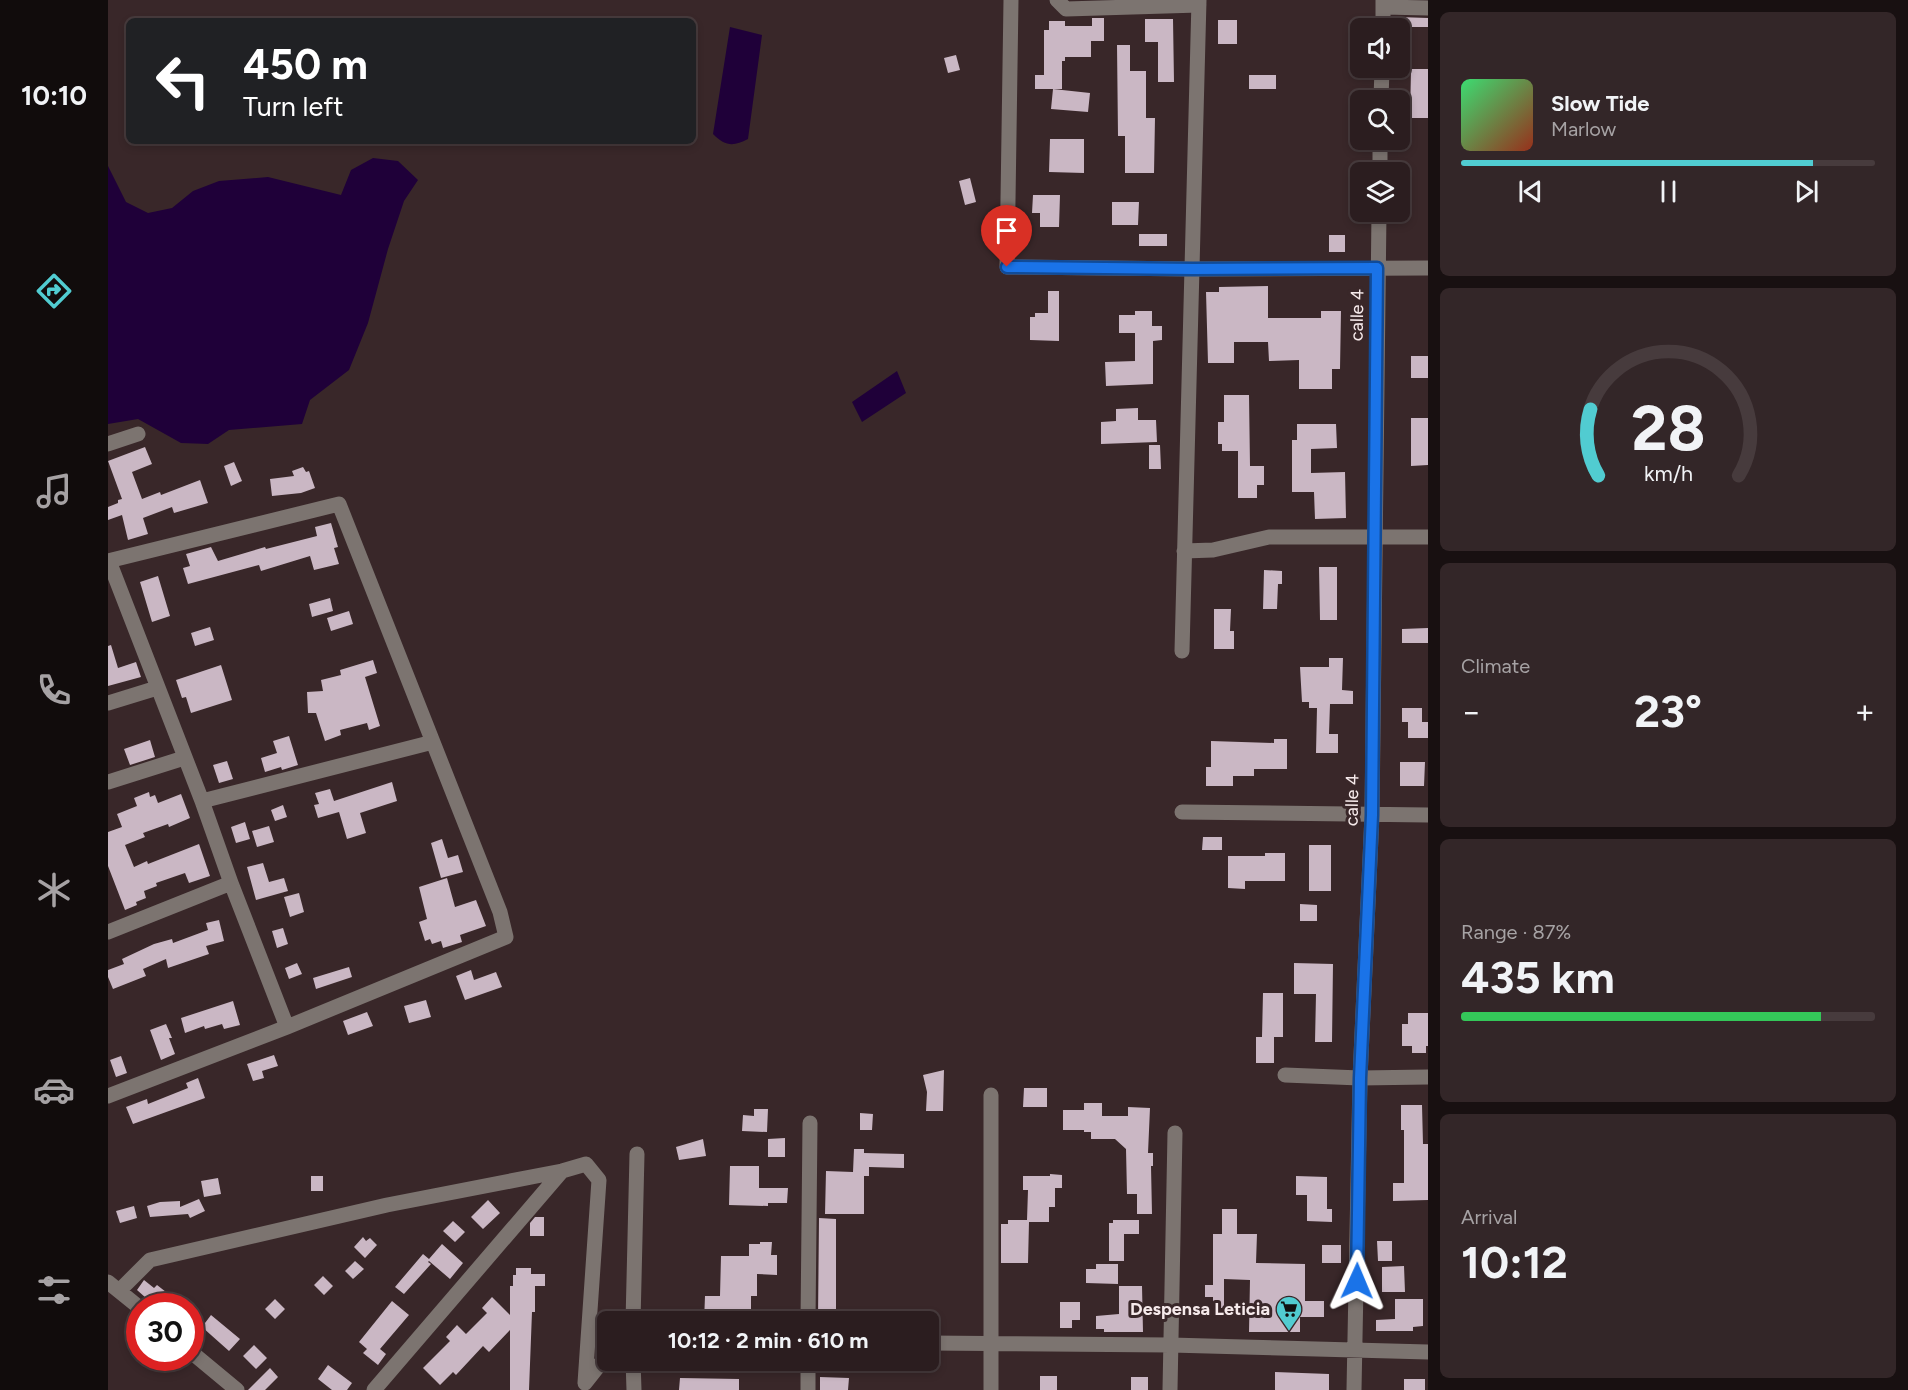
<!DOCTYPE html>
<meta charset="utf-8">
<style>
:root{--surface:#2b1d1f;--page:#332628;--text:#f1f3f6;--muted:#a6a2a4;--line:#473b3d;--accent:#51ccd1}
body{margin:0;font-family:Figtree,sans-serif;background:var(--page);color:var(--text);height:100vh;display:flex;flex-direction:column;font-size:22px;white-space:nowrap}
*{box-sizing:border-box;margin:0}
p{font-size:20px;color:var(--muted)}
.icon{flex:none;width:33px;height:33px;fill:none;stroke:currentColor;stroke-width:2;stroke-linecap:round;stroke-linejoin:round}
.map{position:relative;flex:1;overflow:hidden}
.sheet{display:flex;flex-direction:column;gap:12px;padding:12px;background:#181011;width:480px}
.sheet>*{flex:none}
.top-card{position:absolute;left:18px;top:18px;width:570px;height:126px;border-radius:9px;box-shadow:0 3px 9px #0003,0 0 0 2px var(--line);background:#202124;color:#fff;overflow:hidden}
.tools{position:absolute;left:1242px;top:18px;display:grid;gap:12px}
.tools a{display:grid;place-items:center;width:60px;height:60px;border-radius:9px;background:var(--surface);box-shadow:0 3px 9px #0003,0 0 0 2px var(--line);font-size:30px}
.speed{position:absolute;left:18px;top:1293px;display:flex;gap:12px;font-size:30px;font-weight:700;text-align:center}
.speed>*{display:grid;place-content:center;width:78px;height:78px;border-radius:50%;background:var(--surface);box-shadow:0 3px 9px #0003,0 0 0 2px var(--line);line-height:1}
.speed .limit{border:9px solid #d22;background:#fff;color:#111}
.pin{position:absolute;display:grid;place-items:center;width:51px;height:51px;color:#fff;margin:-62px -26px;border-radius:50% 50% 50% 0;rotate:-45deg;box-shadow:0 0 6px #0007}
.pin .icon{rotate:45deg}
.me{position:absolute;width:66px;margin:-33px;rotate:1deg;stroke-linejoin:round;filter:drop-shadow(0 0 4px #0008)}
.turn{display:flex;align-items:center;gap:21px;height:126px;padding:0 18px;font-size:27px}
.turn .icon{width:78px;height:78px;stroke-width:2.5}
.turn b{display:block;font-size:42px;line-height:51px}
.big{font-size:45px;font-weight:700;line-height:1.1}
.sheet .card{flex:1;display:flex;flex-direction:column;justify-content:center;gap:9px;min-width:0;padding:0 21px;border-radius:9px;background:var(--page)}
.sheet .dial{align-items:center;gap:0}
.dial svg{height:156px;overflow:visible;fill:none;stroke:var(--line);stroke-width:7;stroke-linecap:round;text-anchor:middle}
.dial text{fill:var(--text);stroke:none}
.song{display:flex;align-items:center;gap:18px}
.cover{width:72px;height:72px;border-radius:9px;background:linear-gradient(135deg,hsl(140 70% 55%),hsl(10 70% 35%))}
.played{height:6px;border-radius:3px;background:linear-gradient(90deg,var(--accent) 85%,var(--line) 85%)}
.keys{display:flex;justify-content:space-around;direction:ltr}
.heat{display:flex;justify-content:space-between;align-items:center;font-size:33px;direction:ltr}
.charge{height:9px;border-radius:4px;background:linear-gradient(90deg,#34c759 87%,var(--line) 0)}
.trip{position:absolute;left:489px;top:1311px;width:342px;height:60px;border-radius:9px;background:var(--surface);box-shadow:0 3px 9px #0003,0 0 0 2px var(--line);font-weight:700;line-height:60px;text-align:center}
main{display:flex;flex:1;min-height:0}
.dock{display:flex;flex-direction:column;width:108px;justify-content:space-around;align-items:center;background:#110c0c;color:var(--muted)}
.dock .icon{width:42px;height:42px}
.dock .on{color:var(--accent)}
.dock b{font-size:27px;color:var(--text)}
.map>svg:first-child{display:block}
.water{fill:#1f0039}
.building{fill:#cab7c4}
.lines{fill:none;stroke-linecap:round;stroke-linejoin:round}
.minor{stroke:#7c7470;stroke-width:15}
.route-casing{stroke:#114b97;stroke-width:15}
.route{stroke:#1a73e8;stroke-width:10}
.labels{text-anchor:middle;dominant-baseline:central;stroke-width:6;stroke-linejoin:round;paint-order:stroke}
.street-label{font-size:18px;fill:#f6eaeb;stroke:#392729}
.poi-label{font-size:18px;font-weight:bold;fill:#f6eaeb;stroke:#392729;text-anchor:end}
</style>
<main>
<nav class="dock">
<b>10:10</b>
<svg class="icon on" aria-label="directions" viewBox="0 0 24 24"><path d="M12 3l9 9-9 9-9-9zM9 14v-3h6M13 9l2 2-2 2"/></svg>
<svg class="icon" aria-label="music" viewBox="0 0 24 24"><path d="M9 18V5l10-2v13"/><circle cx="6" cy="18" r="3"/><circle cx="16" cy="16" r="3"/></svg>
<svg class="icon" aria-label="phone" viewBox="0 0 24 24"><path d="M5 4h4l2 5-3 2q2 4 5 5l2-3 5 2v4C11 20 4 13 5 4z"/></svg>
<svg class="icon" aria-label="climate" viewBox="0 0 24 24"><path d="M12 3v18M4 7l16 10M4 17L20 7"/></svg>
<svg class="icon" aria-label="car" viewBox="0 0 24 24"><path d="M5 17H2v-5l4-1 3-4h7l3 4 3 1v5h-3M9 17h6M6 11h13"/><circle cx="7" cy="17" r="2"/><circle cx="17" cy="17" r="2"/></svg>
<svg class="icon" aria-label="filters" viewBox="0 0 24 24"><path d="M4 7h16M4 17h16"/><circle cx="9" cy="7" r="2"/><circle cx="15" cy="17" r="2"/></svg>
</nav>
<div class="map">
<svg width="1320" height="1390" viewBox="0 0 1320 1390">
<rect width="100%" height="100%" fill="#392729"/>
<!-- water -->
<path class="water" d="M622 27 654 35 640 139C625 147 617 146 605 134Z
M265 158 290 161 310 180 296 201 280 249 260 323 241 370 202 400 194 424 121 430 100 444 73 443 30 419 0 424V166L18 202 40 213 64 208 85 191 111 181 160 177 233 195 243 170Z
M789 371 798 393 754 422 744 402Z"/>
<!-- building -->
<path class="building" d="M1290 17 1320 18V27H1303V48H1292Z
M984 18H996V41H983V57H957V61H954V89H927V75H936V30H941V21H957V26H984Z
M1037 19H1065L1066 82H1050V42H1037Z
M1110 20H1129V44H1110Z
M1009 45H1022V71H1038V118H1047L1046 173H1017V136H1010Z
M848 55 852 70 840 73 836 58Z
M1303 69H1320V118H1302Z
M1141 75H1168V89H1141Z
M945 89 982 93 980 112 943 109Z
M942 139H976V173L941 172Z
M862 178 868 202 857 205 851 181Z
M925 195H952L951 227H932V213H924Z
M1004 202H1031L1030 225H1004Z
M1031 234H1059V246H1031Z
M1221 235H1237V252H1221Z
M1160 286V318H1213V311H1233L1232 369H1224V389H1191V360L1161 361 1160 342H1126V363H1100L1098 292H1111V287Z
M940 291H951V341L922 340V317H927V313H940Z
M1027 311H1044V326H1054V340L1045 341V384L998 386 997 362 1027 361V333H1011V315H1027Z
M1303 356H1320V378H1303Z
M1116 395H1141L1142 466H1156V485H1149V498H1130V451H1114V444H1110V422H1116Z
M1030 408V420H1048L1049 442 993 444V422L1008 421V409Z
M1303 418H1320V465L1303 466Z
M1189 424H1228L1229 448 1203 449V473L1237 472 1238 518 1207 519 1206 492H1184V440H1189Z
M1041 445H1052L1053 469H1041Z
M37 447 44 464 24 472 34 499 52 492 53 495 92 480 100 503 66 513 64 507 35 518 40 534 20 540 14 515 0 520V507L10 503V500L14 499 0 461Z
M126 462 134 481 123 486 116 466Z
M195 467 198 472 201 471 207 488 193 493 164 496 162 479 186 476 184 471Z
M223 523 230 547 226 548 231 564 206 570 202 556 153 571 151 565 80 584 75 568 82 566 78 554 103 547 110 561 157 547 158 549 209 536 207 527Z
M1211 567H1229V620H1212Z
M1156 570 1174 571V584H1170L1169 609H1155Z
M50 576 62 616 44 622 32 582Z
M222 598 225 611 204 617 201 604Z
M1106 609H1123L1122 631H1126V649H1106Z
M241 611 245 624 223 631 219 618Z
M102 627 106 640 87 646 83 633Z
M1320 628V643H1294V629Z
M3 645 10 668 28 662 33 677 0 686V646Z
M1221 658H1235L1234 690 1245 691V704H1222L1221 734H1230V753H1208L1209 708H1201V702H1194L1192 667H1221Z
M265 660 269 673 257 677 272 726 261 730 259 723 232 730 233 735 217 741 208 713H200L199 692 215 691 213 680 233 675 232 670Z
M113 665 124 700 83 713 78 697 74 698 68 680Z
M1294 708H1314V722H1320V738H1300V722H1294Z
M181 736 190 765 174 770 173 767 157 772 153 758 169 753 165 741Z
M1166 739H1179V769H1146V776H1125V786H1098V767H1103V741L1166 743Z
M42 740 47 757 22 765 16 749Z
M119 761 125 779 111 783 105 765Z
M1292 762H1317L1316 786H1292Z
M284 782 289 801 252 813 258 833 239 839 231 812 210 818 206 805 211 804 207 793 222 789 226 801Z
M41 792 42 797 47 795 50 803 73 794 82 818 61 827 60 824 35 833 37 837 17 845 26 867 39 861 40 864 91 844 102 876 81 883 77 873 48 883 49 886 36 891 38 898 28 902 29 905 17 910 0 866V832L14 827 9 814 29 806 26 798Z
M175 805 179 817 167 821 163 810Z
M137 822 142 839 128 843 123 827Z
M161 826 166 842 149 847 144 831Z
M1095 837H1114V850H1094Z
M334 839 340 858 350 855 355 872 333 878 323 843Z
M1201 845H1223V891H1201Z
M1157 853H1177V881H1137V889L1120 888V856H1157Z
M155 863 161 882 176 878 180 891 148 900 139 867Z
M339 878 347 907 368 900 378 926 352 935 354 942 335 948 333 941 324 944 322 939 317 941 311 922 319 919 311 887Z
M191 893 196 912 182 917 176 897Z
M1192 904 1209 905V921H1192Z
M111 920 116 941 98 946 101 954 60 968 58 959 35 969 38 976 5 989 0 977V970L16 964 14 959 46 944 64 939 65 943 100 930 98 923Z
M175 928 180 944 169 948 164 931Z
M189 963 194 974 181 979 177 968Z
M1186 963 1225 964 1224 1042H1207L1208 994H1186Z
M241 967 244 977 208 989 205 978Z
M363 970 366 980 388 972 394 987 357 1000 348 976Z
M1155 993H1175V1037H1166V1063H1148V1037H1154Z
M318 1000 323 1017 301 1023 296 1006Z
M125 1001 132 1025 116 1029 114 1024 97 1029 96 1026 77 1033 73 1018Z
M259 1012 265 1026 240 1035 235 1021Z
M1300 1013H1320V1046H1318V1053H1304V1046H1294V1024H1300Z
M58 1024 64 1038H61L67 1054 53 1060 42 1030Z
M166 1055 170 1066 154 1071 156 1078 145 1081 139 1064Z
M13 1056 19 1073 8 1077 2 1060Z
M836 1070 835 1111H818L819 1092 815 1075Z
M90 1078 97 1098 25 1124 18 1107 39 1099 40 1104 80 1088 78 1083Z
M916 1088H939V1107H915Z
M976 1103H994V1116H1020V1107L1042 1108 1040 1153H1045V1166H1043L1044 1214H1029V1194H1019L1018 1149 1007 1139H983V1132H976V1130H955V1110H976Z
M1293 1105H1314L1315 1144H1320V1200L1285 1201V1183H1296V1130H1293Z
M646 1109H660L659 1132 634 1131 635 1115 646 1116Z
M752 1113 765 1114 764 1130H752Z
M677 1138V1157H660V1139Z
M595 1139 598 1156 571 1160 568 1147Z
M746 1149H756V1153L796 1154V1168L761 1167V1176H756V1214H717L718 1171 745 1172Z
M622 1166H651V1188H680L679 1203H660V1206L621 1205Z
M942 1174 954 1175V1188H947V1207H941V1222H921L920 1263H893V1224H900V1220H919L920 1190H915V1176H942Z
M203 1176H215V1191H203Z
M1188 1176 1219 1177V1209H1224V1222L1199 1221V1195H1188Z
M110 1178 113 1194 96 1197 93 1181Z
M91 1199 97 1211 82 1218 80 1214 42 1217 39 1206 52 1202 72 1201V1207Z
M380 1200 392 1213 375 1229 363 1217Z
M26 1206 29 1218 12 1223 8 1211Z
M1114 1209H1129V1234H1149L1148 1263 1197 1264V1301H1216V1317H1192V1332H1141L1142 1280 1116 1279V1308H1105V1297H1097V1285H1105V1234H1114Z
M427 1217H436V1236H422V1223Z
M711 1218 728 1219V1320L710 1319Z
M1005 1220H1031V1234H1016V1261H1001V1223H1005Z
M345 1221 357 1232 347 1242 335 1231Z
M255 1237 258 1241 262 1238 269 1245 257 1258 246 1247Z
M1269 1241H1284V1261H1270Z
M652 1242H664L663 1255H669V1275L649 1274V1296H643V1319L616 1318V1322H596L597 1296H612L613 1256H641V1244H652Z
M334 1244 355 1263 342 1279 321 1261 320 1262 323 1264 296 1294 287 1287 315 1254 321 1259Z
M1214 1245H1233V1263H1214Z
M247 1261 256 1269 245 1279 237 1271Z
M988 1264H1010V1284L978 1283V1269H988Z
M1296 1266 1297 1292H1274V1267Z
M408 1268H423V1274H437V1286H427V1312H424L421 1390H402V1330L381 1352 375 1346 348 1375 345 1372 332 1385 315 1368 342 1341 338 1337 349 1325 358 1334 379 1313 374 1308 384 1297 402 1315V1286H405V1275H408Z
M215 1276 225 1286 216 1295 206 1285Z
M36 1280 46 1288 49 1285 58 1292 47 1306 29 1290Z
M1011 1286H1034L1035 1332H996V1329H988V1316L1011 1314Z
M167 1299 177 1309 167 1319 157 1309Z
M1287 1299H1315V1326L1305 1327V1331H1268V1320L1287 1319Z
M284 1301 301 1315 272 1349 278 1354 270 1365 255 1353 259 1349 251 1342Z
M952 1302H972V1320H964V1328H952Z
M103 1315 132 1339 121 1351 94 1327Z
M146 1345 159 1358 148 1369 135 1356Z
M220 1365 244 1383 239 1390H224L210 1379Z
M162 1368 170 1377 157 1390H140Z
M1167 1372 1221 1374V1390H1167Z
M932 1376H949V1390H932Z
M712 1377 741 1378 740 1390H712Z
M1023 1377H1040V1390H1023Z
M572 1378 631 1379V1390H571Z
M1296 1379H1317V1390H1296Z"/>
<g class="lines">
<!-- minor -->
<path class="minor" d="M903 0 899 267 1085 269 1320 268
M949 0 958 9 1091 5
M1276 7 1320 8
M1275 28V0
M1273 100 1274 68
M1272 172V140
M0 444 30 434
M1076 551 1105 550 1161 537H1320
M0 561 231 504 392 912 398 937 179 1027 0 1096
M1 561 94 801 123 883 179 1027
M1074 651 1091 0
M0 703 49 688
M0 782 76 758
M94 801 325 742
M1074 812 1320 815
M0 932 123 883
M1177 1075 1252 1078 1320 1077
M883 1095V1390
M0 1282 32 1308
M11 1291 42 1260 279 1205 454 1171 478 1164 491 1180 477 1383
M525 1322 529 1154
M700 1322 702 1123
M820 1343 1063 1345 1320 1352
M82 1351 129 1390
M525 1360 526 1390
M477 1383 500 1354
M266 1390 454 1171
M700 1390V1360
M1062 1390 1067 1133
M1246 1390 1252 1078 1264 815 1271 212"/>
</g>
<g class="lines">
<!-- route casing -->
<g class="route-casing">
<path id="route" d="M899 267 1085 269 1269 268 1264 815 1252 1078 1249 1281"/>
</g>
<!-- route -->
<use href="#route" class="route"/>
</g>
<!-- icons -->
<defs>
<g id="supermarket-pin" transform="scale(1.35)"><path d="M0 17L-7.5 6A9.5 9.5 0 1 1 7.5 6Z" fill="#51ccd1" stroke="#392729"/><path d="M-6-5.5h2.5l.6 2H6L4.5 2H-2.5L-4.4-4H-6ZM-1.5 3.2a1.3 1.3 0 1 0 .1 0ZM3 3.2a1.3 1.3 0 1 0 .1 0Z" fill="#111"/></g>
</defs>
<g fill-rule="evenodd">
<use href="#supermarket-pin" x="1181" y="1309"/>
</g>
<g class="labels">
<!-- street labels -->
<g class="street-label">
<text transform="translate(1249 315) rotate(-89)">calle 4</text>
<text transform="translate(1244 800) rotate(-89)">calle 4</text>
</g>
<!-- poi labels -->
<g class="poi-label">
<text x="1162" y="1309">Despensa Leticia</text>
</g>
</g>
</svg>
<div class="tools">
<a><svg class="icon" aria-label="sound" viewBox="0 0 24 24"><path d="M4 9h4l5-4v14l-5-4H4zM17 9q2 3 0 6"/></svg></a>
<a><svg class="icon" aria-label="search" viewBox="0 0 24 24"><circle cx="10" cy="10" r="6"/><path d="M15 15l6 6"/></svg></a>
<a><svg class="icon" aria-label="layers" viewBox="0 0 24 24"><path d="M12 4l9 5-9 5-9-5zM3 14l9 5 9-5"/></svg></a>
</div>
<div class="speed"><div class="limit">30</div></div>
<div class="pin" style="left:899px;top:267px;background:#d93025"><svg class="icon" aria-label="arrive" viewBox="0 0 24 24"><path d="M6 21V4h12l-3 4 3 4H6"/></svg></div>
<svg class="me" style="left:1249px;top:1281px" viewBox="-20 -20 40 40"><path d="M0-17L14 15 0 8-14 15z" fill="#1a73e8" stroke="#fff" stroke-width="4"/></svg>
<div class="trip">10:12 · 2 min · 610 m</div>
<div class="top-card">
<div class="turn"><svg class="icon" aria-label="left" viewBox="0 0 24 24"><path d="M17 20v-9H6M10 6l-5 5 5 5"/></svg><div><b>450 m</b>Turn left</div></div>
</div>
</div>
<section class="sheet">
<div class="card">
<div class="song"><i class="cover"></i><div><b>Slow Tide</b><p>Marlow</p></div></div>
<div class="played"></div>
<div class="keys"><svg class="icon" aria-label="previous" viewBox="0 0 24 24"><path d="M18 5L8 12l10 7zM5 5v14"/></svg><svg class="icon" aria-label="pause" viewBox="0 0 24 24"><path d="M8 5v14M16 5v14"/></svg><svg class="icon" aria-label="next" viewBox="0 0 24 24"><path d="M6 5l10 7-10 7zM19 5v14"/></svg></div>
</div>
<div class="card dial"><svg viewBox="0 0 100 80">
<path d="M14 69A42 42 0 1 1 86 69"/>
<path d="M14 69A42 42 0 0 1 10 35" stroke="#51ccd1"/>
<text x="50" y="56" font-size="32" font-weight="700">28</text>
<text x="50" y="72" font-size="11">km/h</text>
</svg></div>
<div class="card"><p>Climate</p>
<div class="heat"><a>−</a><b class="big">23°</b><a>+</a></div>
</div>
<div class="card"><p>Range · 87%</p><b class="big">435 km</b><div class="charge"></div></div>
<div class="card"><p>Arrival</p><b class="big">10:12</b></div>
</section>
</main>
